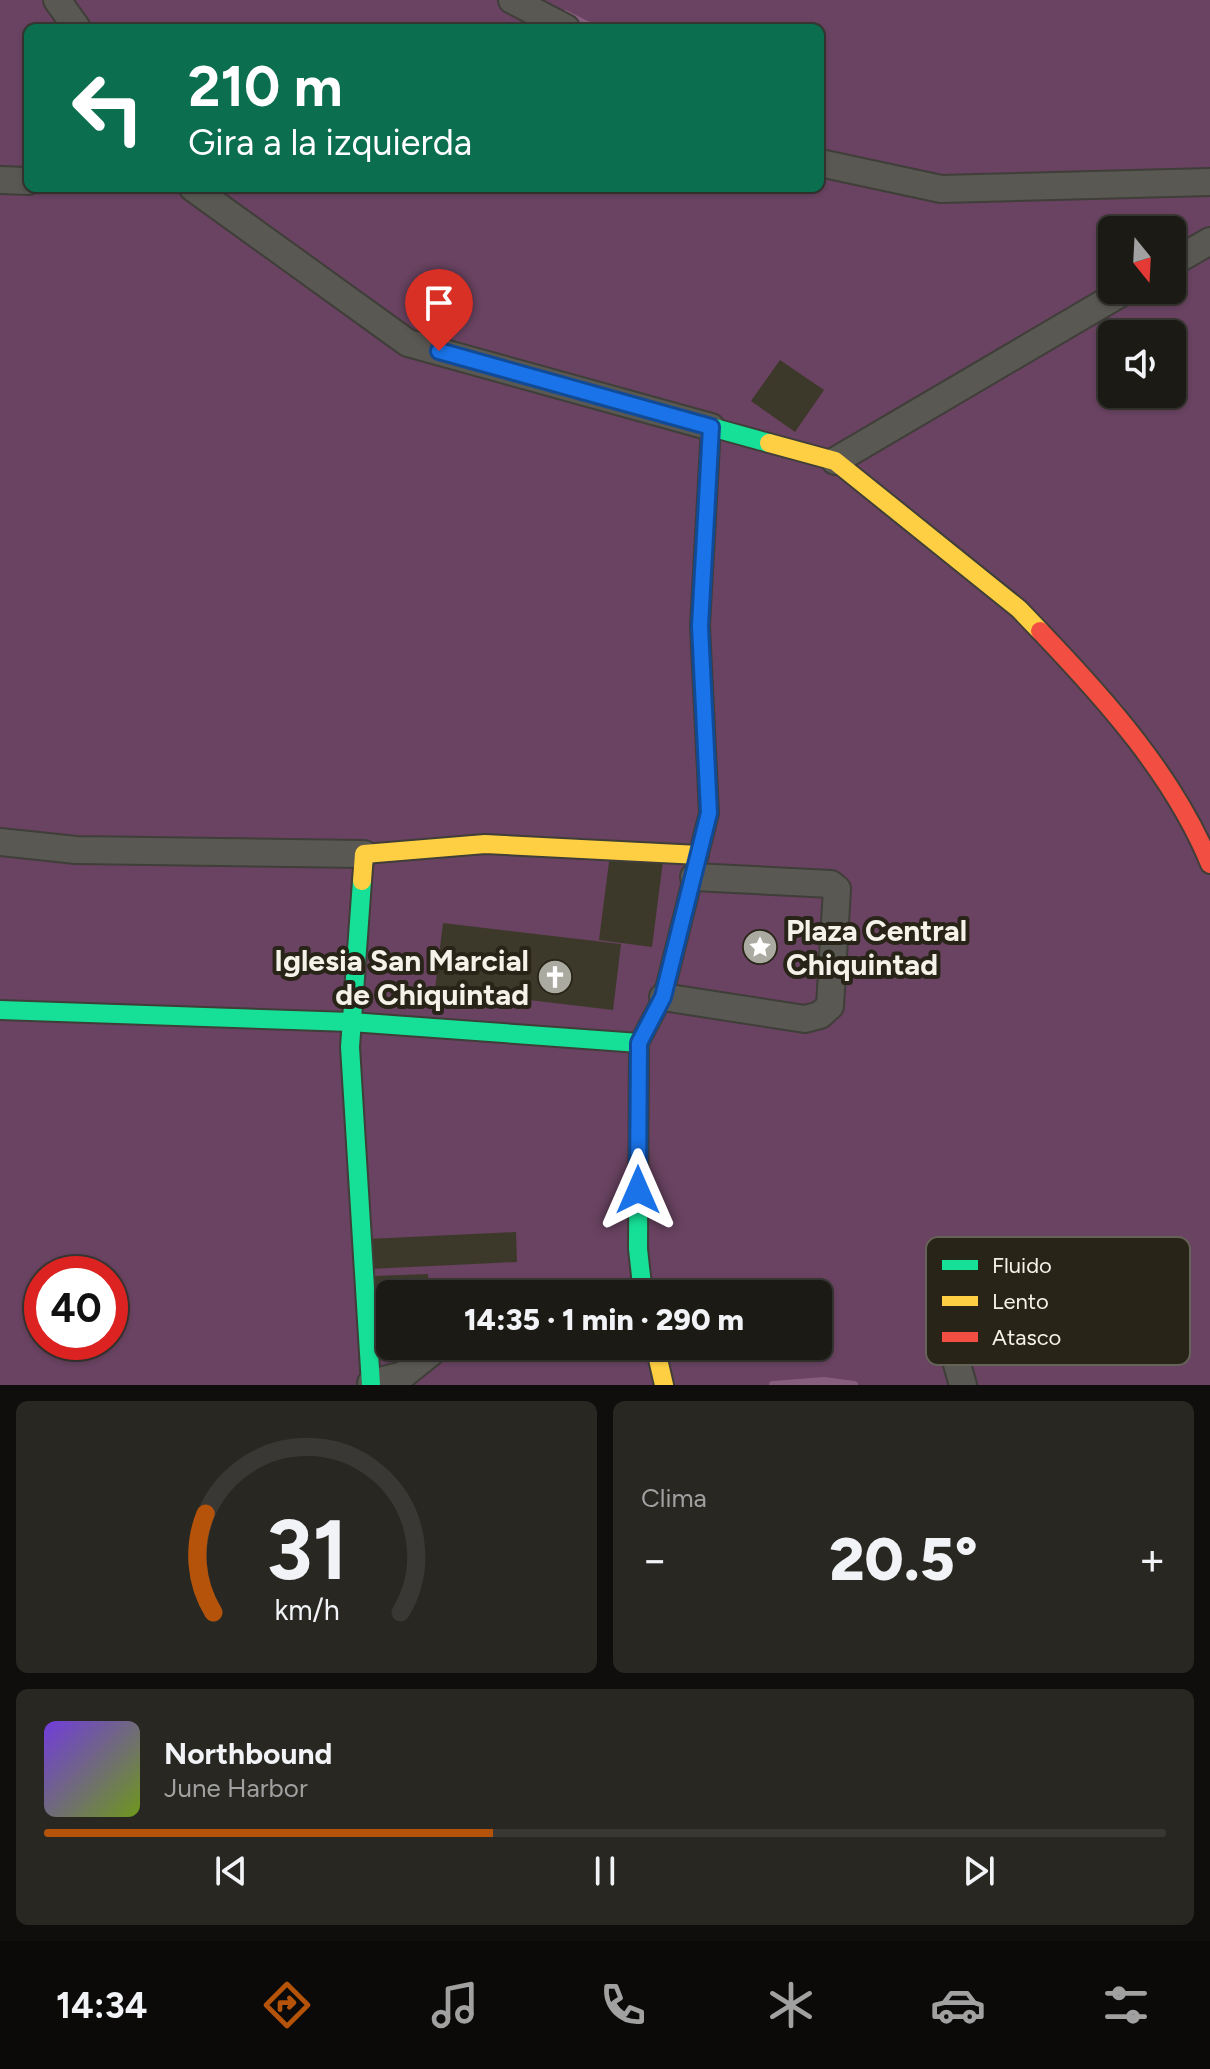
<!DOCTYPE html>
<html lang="es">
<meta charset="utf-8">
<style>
:root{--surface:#1b1a15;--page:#282722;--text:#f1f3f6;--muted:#a0a1a0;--line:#393834;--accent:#b45309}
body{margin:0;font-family:Figtree,sans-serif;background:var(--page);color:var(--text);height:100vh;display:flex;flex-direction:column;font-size:30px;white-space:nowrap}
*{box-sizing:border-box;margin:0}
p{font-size:26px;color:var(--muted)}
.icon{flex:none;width:44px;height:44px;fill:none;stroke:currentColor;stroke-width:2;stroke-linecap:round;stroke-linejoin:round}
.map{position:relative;height:1385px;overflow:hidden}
.drawer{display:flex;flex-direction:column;gap:16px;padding:16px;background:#0f0e0c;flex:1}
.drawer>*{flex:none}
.top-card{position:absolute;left:24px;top:24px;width:800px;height:168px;border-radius:12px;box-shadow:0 2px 6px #0004,0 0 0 2px var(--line);background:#0b6e4f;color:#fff;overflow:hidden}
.needle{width:52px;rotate:162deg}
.fabs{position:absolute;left:1098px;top:216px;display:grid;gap:16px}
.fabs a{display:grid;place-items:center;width:88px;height:88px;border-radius:12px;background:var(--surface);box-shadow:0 2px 6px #0004,0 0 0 2px var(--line);font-size:40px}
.speed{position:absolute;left:24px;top:1256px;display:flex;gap:16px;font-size:40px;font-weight:700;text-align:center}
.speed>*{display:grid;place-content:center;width:104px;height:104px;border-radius:50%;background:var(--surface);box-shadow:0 2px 6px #0004,0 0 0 2px var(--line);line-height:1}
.speed .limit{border:12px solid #d22;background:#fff;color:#111}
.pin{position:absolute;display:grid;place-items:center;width:68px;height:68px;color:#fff;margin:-82px -34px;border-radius:50% 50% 50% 0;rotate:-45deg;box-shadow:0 0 8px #0007}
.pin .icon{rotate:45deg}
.me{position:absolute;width:88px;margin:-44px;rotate:0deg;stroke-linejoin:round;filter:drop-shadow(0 0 6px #0008)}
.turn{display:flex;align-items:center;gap:28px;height:168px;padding:0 32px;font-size:36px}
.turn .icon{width:104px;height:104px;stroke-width:2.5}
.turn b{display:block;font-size:56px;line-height:68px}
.big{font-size:60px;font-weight:800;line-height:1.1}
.drawer .card{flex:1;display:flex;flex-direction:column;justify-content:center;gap:12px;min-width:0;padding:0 28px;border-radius:12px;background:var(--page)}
.drawer .dial{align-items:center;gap:0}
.dial svg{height:208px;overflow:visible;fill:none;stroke:var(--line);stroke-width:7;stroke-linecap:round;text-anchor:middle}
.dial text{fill:var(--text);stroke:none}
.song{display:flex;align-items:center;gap:24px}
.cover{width:96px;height:96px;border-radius:12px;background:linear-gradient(135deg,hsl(260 70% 55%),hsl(80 70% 35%))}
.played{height:8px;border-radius:4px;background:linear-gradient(90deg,var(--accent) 40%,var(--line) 40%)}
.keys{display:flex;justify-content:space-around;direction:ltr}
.heat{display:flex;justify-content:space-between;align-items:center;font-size:44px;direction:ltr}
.drawer .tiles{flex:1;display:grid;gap:16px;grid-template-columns:1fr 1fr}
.card:last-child{grid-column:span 2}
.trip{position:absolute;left:376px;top:1280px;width:456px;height:80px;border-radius:12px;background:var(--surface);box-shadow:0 2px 6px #0004,0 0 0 2px var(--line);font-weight:800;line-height:80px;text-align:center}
.menu{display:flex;height:128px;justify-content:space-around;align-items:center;background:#0b0a08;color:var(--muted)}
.menu .icon{width:56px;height:56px}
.menu .current{color:var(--accent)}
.menu b{font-size:36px;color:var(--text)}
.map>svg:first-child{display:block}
.forest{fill:#694361;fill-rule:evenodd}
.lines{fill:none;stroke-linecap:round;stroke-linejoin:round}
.stream{stroke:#875e7e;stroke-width:8}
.building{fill:#3d392a}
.street-casing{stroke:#3f3e38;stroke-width:30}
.fast-casing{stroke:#3f3e38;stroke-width:22}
.slow-casing{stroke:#3f3e38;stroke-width:22}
.jam-casing{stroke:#3f3e38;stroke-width:22}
.street{stroke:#5a5853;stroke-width:26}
.fast{stroke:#16e098;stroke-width:18}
.slow{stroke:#ffcf43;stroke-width:18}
.jam{stroke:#f24e42;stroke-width:18}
.route-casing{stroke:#114b97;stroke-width:20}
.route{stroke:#1a73e8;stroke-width:14}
.labels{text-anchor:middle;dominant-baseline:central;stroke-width:8;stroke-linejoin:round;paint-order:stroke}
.poi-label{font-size:30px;font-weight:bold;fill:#f4f2e9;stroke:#282518;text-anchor:start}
.key{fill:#282518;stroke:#656257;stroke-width:2}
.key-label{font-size:22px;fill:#f4f2e9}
</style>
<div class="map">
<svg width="1210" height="1385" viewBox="0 0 1210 1385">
<rect width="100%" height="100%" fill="#24231c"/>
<!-- forest -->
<path class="forest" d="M0 0H1210V1385H0ZM28 28H820V188H28ZM1112 230H1172V290H1112ZM1112 334H1172V394H1112ZM42 1274H110V1342H42ZM390 1294H818V1346H390Z"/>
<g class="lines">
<!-- stream -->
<path class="stream" d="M565 14 593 28
M773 1385 824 1381 854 1385"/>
</g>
<!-- building -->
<path class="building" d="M780 360 824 390 795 432 751 401Z
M610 854 663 861 652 947 599 940Z
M443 923 621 944 613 1010 435 989Z
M516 1232 517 1262 369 1269 367 1239Z
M428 1274 429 1294H390V1324L375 1325 374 1276Z"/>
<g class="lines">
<!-- street casing -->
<g class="street-casing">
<path id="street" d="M57 0 77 28
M512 0 566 28
M820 163 941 189 1210 182
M0 180 28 181
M193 188 408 343 711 427
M1172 263 1210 241
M835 461 1126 290
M0 842 76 850 364 854
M663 997 805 1019 820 1015 830 1006 837 889 831 884 694 877
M954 1354 963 1385
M371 1383 403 1375 439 1346"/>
</g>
<!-- fast casing -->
<g class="fast-casing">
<path id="fast" d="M362 881 350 1047 371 1385
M0 1010 351 1022 639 1043
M643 1294 638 1249 639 1043 663 997 709 813 700 626 711 427 769 443"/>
</g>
<!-- slow casing -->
<g class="slow-casing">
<path id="slow" d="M769 443 835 461 1019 609 1040 631
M362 881 364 854 485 844 699 855
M655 1346 664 1385"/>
</g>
<!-- jam casing -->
<g class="jam-casing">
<path id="jam" d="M1040 631C1106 700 1174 776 1210 864"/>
</g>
<!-- street -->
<use href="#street" class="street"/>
<!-- fast -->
<use href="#fast" class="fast"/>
<!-- slow -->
<use href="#slow" class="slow"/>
<!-- jam -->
<use href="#jam" class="jam"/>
</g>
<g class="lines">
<!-- route casing -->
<g class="route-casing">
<path id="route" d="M439 351 711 427 700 626 709 813 663 997 639 1043 638 1190"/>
</g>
<!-- route -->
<use href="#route" class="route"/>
</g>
<!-- icons -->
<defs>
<g id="sight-disc" transform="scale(1.8)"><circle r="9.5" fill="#abaaa1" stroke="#282518"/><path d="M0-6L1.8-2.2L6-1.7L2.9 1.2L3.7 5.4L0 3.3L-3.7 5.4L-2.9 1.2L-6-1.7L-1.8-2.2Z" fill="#fff"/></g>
<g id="church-disc" transform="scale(1.8)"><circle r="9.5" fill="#abaaa1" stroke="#282518"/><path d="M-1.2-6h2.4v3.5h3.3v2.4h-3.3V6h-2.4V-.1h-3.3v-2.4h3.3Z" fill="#fff"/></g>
</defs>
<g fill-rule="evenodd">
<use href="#sight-disc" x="760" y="947"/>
<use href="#church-disc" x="555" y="977"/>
</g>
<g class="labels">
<!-- poi labels -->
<g class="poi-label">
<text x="786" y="930">Plaza Central<tspan x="786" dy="34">Chiquintad</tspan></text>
<text x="529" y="960" text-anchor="end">Iglesia San Marcial<tspan x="529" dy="34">de Chiquintad</tspan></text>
</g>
</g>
<!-- legend -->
<rect x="926" y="1237" width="264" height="128" rx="12" class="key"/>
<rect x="942" y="1260" width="36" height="10" fill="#16e098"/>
<rect x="942" y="1296" width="36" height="10" fill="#ffcf43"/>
<rect x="942" y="1332" width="36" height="10" fill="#f24e42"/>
<g class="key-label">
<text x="992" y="1273">Fluido</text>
<text x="992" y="1309">Lento</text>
<text x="992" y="1345">Atasco</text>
</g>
</svg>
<div class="fabs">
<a><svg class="needle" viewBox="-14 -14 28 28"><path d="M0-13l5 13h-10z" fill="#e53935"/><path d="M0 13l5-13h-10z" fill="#a0a1a0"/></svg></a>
<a><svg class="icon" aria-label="sound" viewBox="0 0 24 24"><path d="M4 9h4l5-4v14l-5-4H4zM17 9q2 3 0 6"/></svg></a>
</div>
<div class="speed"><div class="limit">40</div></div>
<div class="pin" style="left:439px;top:351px;background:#d93025"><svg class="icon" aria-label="arrive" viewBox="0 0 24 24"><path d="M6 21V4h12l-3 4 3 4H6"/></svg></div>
<svg class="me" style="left:638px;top:1190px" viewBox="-20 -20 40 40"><path d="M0-17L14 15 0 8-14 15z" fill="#1a73e8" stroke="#fff" stroke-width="4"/></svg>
<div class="trip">14:35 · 1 min · 290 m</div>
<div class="top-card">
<div class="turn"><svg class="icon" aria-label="left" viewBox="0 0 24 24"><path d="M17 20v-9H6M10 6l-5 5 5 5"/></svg><div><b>210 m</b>Gira a la izquierda</div></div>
</div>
</div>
<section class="drawer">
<div class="tiles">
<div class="card dial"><svg viewBox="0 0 100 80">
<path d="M14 69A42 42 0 1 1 86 69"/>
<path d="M14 69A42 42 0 0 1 11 31" stroke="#b45309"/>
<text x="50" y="56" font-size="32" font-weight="700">31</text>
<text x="50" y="72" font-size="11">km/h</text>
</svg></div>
<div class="card"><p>Clima</p>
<div class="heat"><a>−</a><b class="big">20.5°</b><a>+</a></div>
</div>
<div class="card">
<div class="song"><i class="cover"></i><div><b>Northbound</b><p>June Harbor</p></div></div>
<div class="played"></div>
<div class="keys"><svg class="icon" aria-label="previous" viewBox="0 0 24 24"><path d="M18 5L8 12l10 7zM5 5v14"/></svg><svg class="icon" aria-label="pause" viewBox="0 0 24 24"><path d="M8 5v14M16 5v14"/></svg><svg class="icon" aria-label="next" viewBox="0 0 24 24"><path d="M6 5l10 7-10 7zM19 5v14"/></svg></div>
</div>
</div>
</section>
<nav class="menu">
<b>14:34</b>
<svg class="icon current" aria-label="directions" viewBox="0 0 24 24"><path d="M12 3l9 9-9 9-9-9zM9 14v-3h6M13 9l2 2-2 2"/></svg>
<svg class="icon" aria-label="music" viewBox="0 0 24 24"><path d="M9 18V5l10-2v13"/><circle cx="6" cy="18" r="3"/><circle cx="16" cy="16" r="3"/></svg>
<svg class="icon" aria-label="phone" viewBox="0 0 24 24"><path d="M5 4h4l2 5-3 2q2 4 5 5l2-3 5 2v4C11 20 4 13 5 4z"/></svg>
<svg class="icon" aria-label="climate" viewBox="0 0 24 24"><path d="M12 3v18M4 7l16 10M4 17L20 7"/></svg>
<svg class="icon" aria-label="car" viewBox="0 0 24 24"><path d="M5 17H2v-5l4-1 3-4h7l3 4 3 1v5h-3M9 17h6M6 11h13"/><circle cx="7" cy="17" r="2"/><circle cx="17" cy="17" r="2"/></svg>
<svg class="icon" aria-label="filters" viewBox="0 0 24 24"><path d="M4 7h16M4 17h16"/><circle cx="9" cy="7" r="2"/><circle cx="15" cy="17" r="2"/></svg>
</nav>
